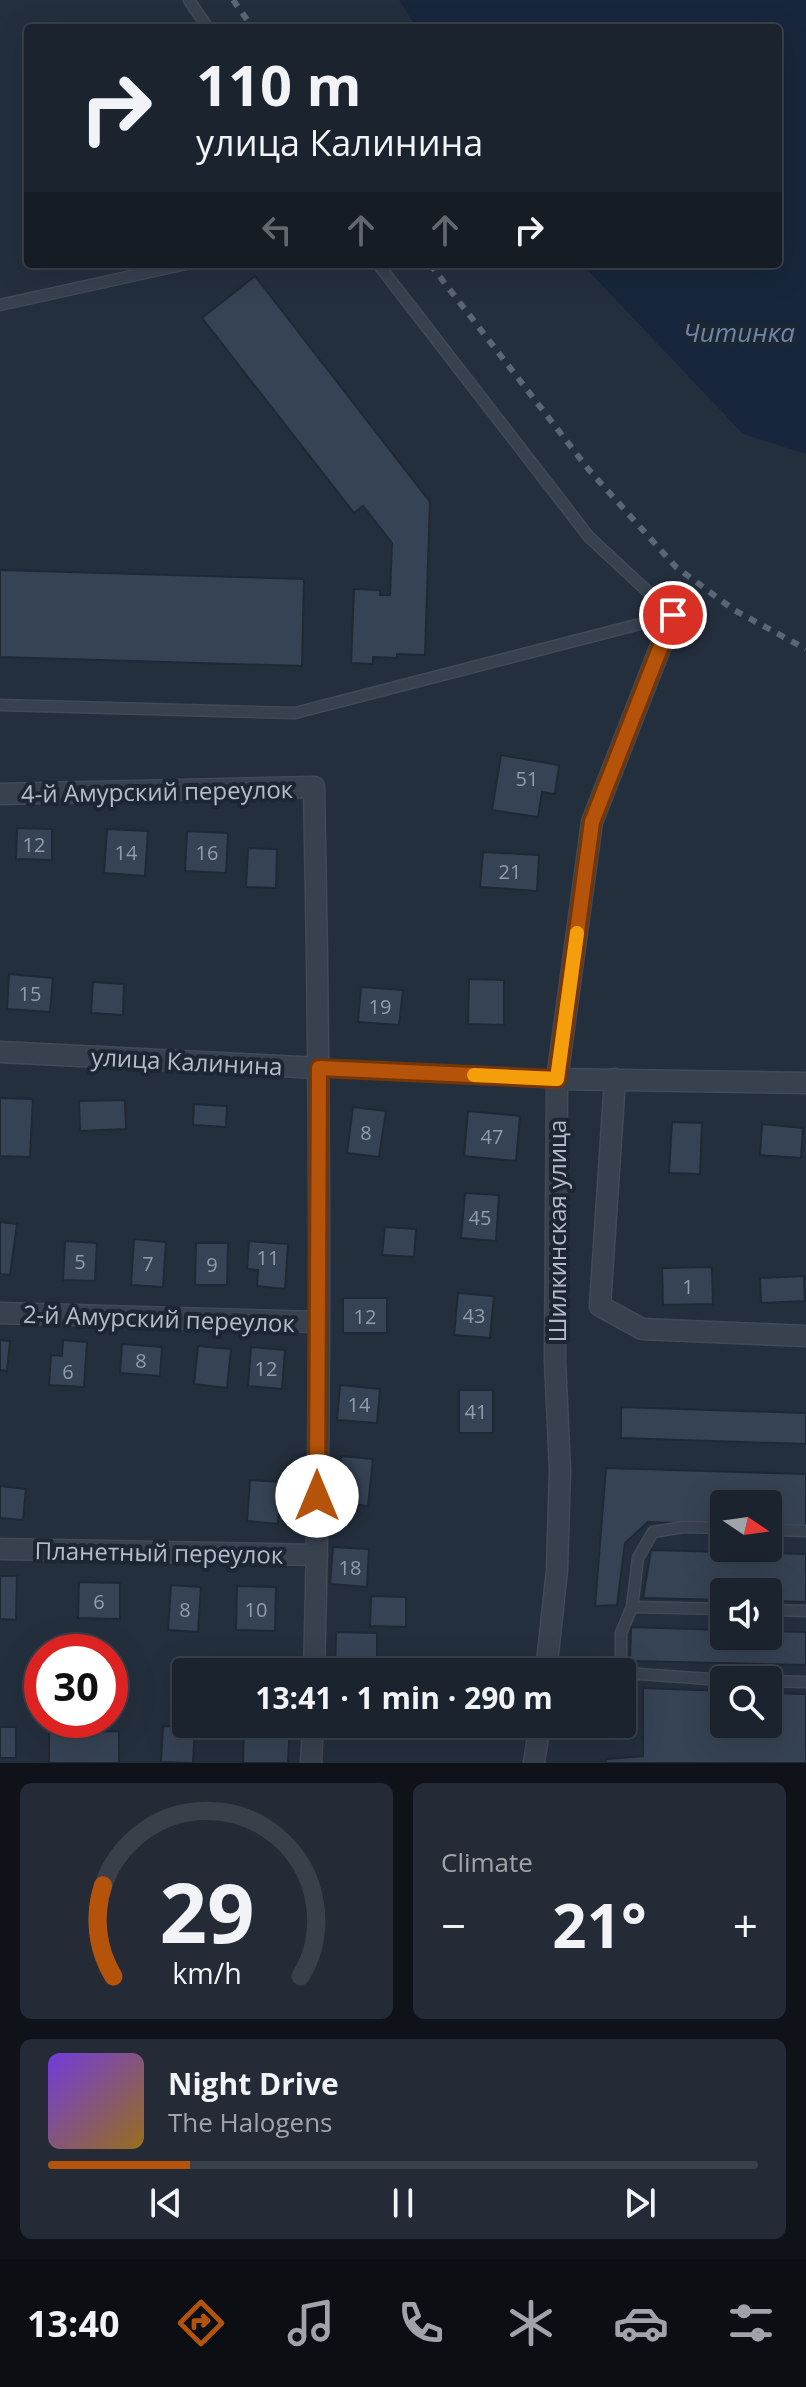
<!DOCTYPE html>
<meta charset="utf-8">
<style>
:root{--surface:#1b232e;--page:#242b36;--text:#f1f3f6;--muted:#a0a4aa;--line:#39404a;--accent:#b45309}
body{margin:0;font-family:"Open Sans",sans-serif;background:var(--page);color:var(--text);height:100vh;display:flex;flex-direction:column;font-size:30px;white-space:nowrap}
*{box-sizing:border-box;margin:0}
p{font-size:26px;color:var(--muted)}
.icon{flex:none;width:44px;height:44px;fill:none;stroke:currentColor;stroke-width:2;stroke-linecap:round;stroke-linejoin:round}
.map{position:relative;height:1763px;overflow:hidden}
.details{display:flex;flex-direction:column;gap:20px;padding:20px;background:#0f1319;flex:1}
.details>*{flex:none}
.hud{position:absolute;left:24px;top:24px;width:758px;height:244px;border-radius:8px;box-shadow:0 8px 32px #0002,0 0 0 2px var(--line);background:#1b232e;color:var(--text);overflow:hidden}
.needle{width:52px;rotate:103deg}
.fabs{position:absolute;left:710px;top:1490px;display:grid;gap:16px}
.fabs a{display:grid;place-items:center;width:72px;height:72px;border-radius:8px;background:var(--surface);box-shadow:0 8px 32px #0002,0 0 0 2px var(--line);font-size:40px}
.speed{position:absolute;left:24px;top:1634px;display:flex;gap:16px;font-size:40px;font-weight:700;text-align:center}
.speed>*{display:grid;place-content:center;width:104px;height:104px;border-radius:50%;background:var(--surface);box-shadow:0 8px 32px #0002,0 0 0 2px var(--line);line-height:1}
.speed .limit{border:12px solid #d22;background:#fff;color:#111}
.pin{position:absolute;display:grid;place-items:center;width:68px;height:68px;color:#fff;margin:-34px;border:4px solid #fff;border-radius:50%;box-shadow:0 2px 8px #0007}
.me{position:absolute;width:88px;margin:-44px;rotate:0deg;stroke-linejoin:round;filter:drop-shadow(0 0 6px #0008)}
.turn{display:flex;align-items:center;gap:28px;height:168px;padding:0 40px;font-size:36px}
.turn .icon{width:104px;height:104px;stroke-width:2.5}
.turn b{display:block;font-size:56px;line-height:68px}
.lanes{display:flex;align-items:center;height:76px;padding:0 40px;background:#0003;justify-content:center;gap:40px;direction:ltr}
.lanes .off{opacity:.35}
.big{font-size:60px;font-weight:700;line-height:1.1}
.details .card{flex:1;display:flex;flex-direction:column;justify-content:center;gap:12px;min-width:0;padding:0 28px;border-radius:12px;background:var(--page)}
.details .dial{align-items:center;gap:0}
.dial svg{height:208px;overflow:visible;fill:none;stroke:var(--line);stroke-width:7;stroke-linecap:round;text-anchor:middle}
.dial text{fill:var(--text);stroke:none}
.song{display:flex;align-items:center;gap:24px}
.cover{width:96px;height:96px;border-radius:12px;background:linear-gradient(135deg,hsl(260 70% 55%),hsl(40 70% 35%))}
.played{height:8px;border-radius:4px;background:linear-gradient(90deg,var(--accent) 20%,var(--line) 20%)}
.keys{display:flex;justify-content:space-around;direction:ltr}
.heat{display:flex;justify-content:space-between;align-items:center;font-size:44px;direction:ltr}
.details .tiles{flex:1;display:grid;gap:20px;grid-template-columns:1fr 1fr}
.card:last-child{grid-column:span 2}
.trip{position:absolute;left:172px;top:1658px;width:464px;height:80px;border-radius:8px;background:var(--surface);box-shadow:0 8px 32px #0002,0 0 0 2px var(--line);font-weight:700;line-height:80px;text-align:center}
.tab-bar{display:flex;height:128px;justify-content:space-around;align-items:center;background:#0b0e12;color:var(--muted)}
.tab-bar .icon{width:56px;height:56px}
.tab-bar .current{color:var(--accent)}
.tab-bar b{font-size:36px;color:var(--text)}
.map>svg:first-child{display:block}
.water{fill:#17263c}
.building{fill:#364354;stroke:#1f2835;stroke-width:2}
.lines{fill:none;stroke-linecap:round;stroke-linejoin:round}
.service-casing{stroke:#414a57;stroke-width:13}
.minor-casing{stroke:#414a57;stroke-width:23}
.service{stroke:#38414e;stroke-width:10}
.minor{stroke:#38414e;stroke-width:20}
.rail{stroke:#5a6575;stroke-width:6;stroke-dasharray:8 8;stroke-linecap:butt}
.route-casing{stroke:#753606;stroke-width:20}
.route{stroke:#b45309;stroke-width:14}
.slow{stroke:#f59e0b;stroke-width:14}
.labels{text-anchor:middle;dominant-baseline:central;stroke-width:8;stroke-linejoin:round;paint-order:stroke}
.number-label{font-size:20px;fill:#929caa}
.street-label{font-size:24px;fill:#b4bcc9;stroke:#1d2633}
.water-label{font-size:26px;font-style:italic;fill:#6d86a8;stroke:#1d2633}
</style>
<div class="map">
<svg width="806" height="1763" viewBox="0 0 806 1763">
<rect width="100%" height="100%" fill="#242f3e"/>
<!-- water -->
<path class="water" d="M399 0H806V454L743 434 582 264H778V28H417Z"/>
<!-- building -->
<path class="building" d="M255 276 430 502 425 655 397 654V658L373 657V664L351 663 354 589 380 590V595H390L392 543 363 506 354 513 202 318Z
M0 570 304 579 302 666 0 657Z
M501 755 559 765 555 794 542 792 538 817 492 810Z
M17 828 52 829V860L16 859Z
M107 829 148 831 145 876 104 873Z
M187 831 228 833 226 873 185 871Z
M248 848 277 849 276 888 246 887Z
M483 852 539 855 537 891 480 887Z
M9 974 53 978 50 1012 7 1009Z
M469 979 504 980V1025L468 1024Z
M93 982 124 984 123 1015 91 1013Z
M361 987 403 990 399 1025 358 1022Z
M0 1098 33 1099 30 1157 0 1156Z
M125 1100 126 1129 80 1131 79 1101Z
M194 1104 227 1106 226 1127 193 1125Z
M353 1107 386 1111 379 1157 347 1153Z
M468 1111 520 1116 516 1161 464 1156Z
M672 1122 702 1123 700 1174 669 1173Z
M762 1124 803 1128 801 1158 760 1155Z
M465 1193 499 1195 496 1241 461 1238Z
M0 1222 17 1224 10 1275 0 1274Z
M385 1227 416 1229 414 1257 382 1255Z
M134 1239 166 1242 163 1287 131 1285Z
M65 1241 97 1243 95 1281 63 1280Z
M249 1241 288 1244 285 1289 257 1286 258 1270 247 1269Z
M196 1243H228L227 1285H195Z
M712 1267 713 1304 663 1305 662 1268Z
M804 1276 805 1301 761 1303 760 1278Z
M458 1293 494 1296 490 1338 454 1335Z
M343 1298H387V1333H343Z
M0 1340 10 1341 7 1371 0 1370Z
M63 1340 87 1342 84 1387 49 1385 51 1355 62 1356Z
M122 1344 162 1347 160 1376 120 1373Z
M198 1346 231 1349 227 1388 194 1384Z
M251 1347 285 1350 282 1389 248 1386Z
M340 1385 380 1389 377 1423 337 1420Z
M459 1390H493V1433H459Z
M621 1407 806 1413V1444L621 1438Z
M341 1456 373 1459 368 1506 335 1502Z
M606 1468 806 1474V1527L768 1526V1504H724V1525L648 1522 625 1543 617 1605 595 1606Z
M250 1480 281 1482 278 1524 247 1521Z
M0 1486 26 1489 23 1520 0 1518Z
M333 1547 369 1549 367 1587 330 1584Z
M651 1550 806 1554V1602L768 1601V1592H724V1600L643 1598Z
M0 1576H17L16 1620 0 1619Z
M79 1582 120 1583V1619L78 1618Z
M171 1585 201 1587 198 1632 168 1630Z
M237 1586 276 1587 275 1631 236 1630Z
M371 1596 406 1597V1627L370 1626Z
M631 1627 724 1630V1636H768V1631L806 1632V1665L630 1661Z
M336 1632 377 1633V1672H335Z
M643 1688 724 1691V1724H768V1693L806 1694V1763H604L607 1759 643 1756Z
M244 1724H290L288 1763H243Z
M163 1726 195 1728 193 1763 161 1762Z
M0 1727H16V1758H0Z
M119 1731V1763H49V1733Z"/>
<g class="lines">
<!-- service casing -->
<g class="service-casing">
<path id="service" d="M189 0 208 28
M378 264 589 537 673 615
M0 305 186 264
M0 705 295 713 671 616
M319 1068 557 1079
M724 1528 684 1527 653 1532 638 1558 632 1607 621 1633V1667L639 1674 724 1680
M768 1530 806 1531
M632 1607 724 1609
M768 1610 806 1611
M768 1681 806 1682"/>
</g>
<!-- minor casing -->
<g class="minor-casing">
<path id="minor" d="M0 794 314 787C320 1082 322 1377 314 1672
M0 1052 319 1068
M557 1079 806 1083
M615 1079 600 1306 642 1329 806 1336
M0 1313 317 1322
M0 1549 317 1555
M546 1672 557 1570 560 1470 555 1361 557 1079 592 822 673 615
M311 1763 313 1724
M534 1763 540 1724"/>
</g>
<!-- service -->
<use href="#service" class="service"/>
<!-- minor -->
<use href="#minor" class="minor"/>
<!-- rail -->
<path class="rail" d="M233 0 253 28
M430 264 589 470 676 567 734 610 806 649"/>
</g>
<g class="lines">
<!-- route casing -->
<g class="route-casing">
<path id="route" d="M317 1496 319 1068 557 1079 592 822 673 615"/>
</g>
<!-- route -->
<use href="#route" class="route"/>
<!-- slow -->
<path class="slow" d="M474 1075 557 1079 577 933"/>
</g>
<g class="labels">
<!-- number labels -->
<g class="number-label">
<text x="527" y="778">51</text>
<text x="34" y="844">12</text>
<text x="126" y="852">14</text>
<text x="207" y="852">16</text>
<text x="510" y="871">21</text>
<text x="30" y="993">15</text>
<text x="380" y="1006">19</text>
<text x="366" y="1132">8</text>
<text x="492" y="1136">47</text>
<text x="480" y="1217">45</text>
<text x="268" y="1257">11</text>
<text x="80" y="1261">5</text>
<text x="148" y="1263">7</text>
<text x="212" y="1264">9</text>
<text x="688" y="1286">1</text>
<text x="474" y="1315">43</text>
<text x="365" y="1316">12</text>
<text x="141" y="1360">8</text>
<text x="266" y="1368">12</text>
<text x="68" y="1371">6</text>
<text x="359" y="1404">14</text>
<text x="476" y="1411">41</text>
<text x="350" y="1567">18</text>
<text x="99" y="1601">6</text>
<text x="185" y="1609">8</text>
<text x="256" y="1609">10</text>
</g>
<!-- street labels -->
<g class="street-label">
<text transform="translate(157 791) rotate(-1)">4-й Амурский переулок</text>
<text transform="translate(187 1061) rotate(3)">улица Калинина</text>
<text transform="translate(556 1231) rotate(-90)">Шилкинская улица</text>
<text transform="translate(159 1318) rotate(2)">2-й Амурский переулок</text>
<text transform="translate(159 1552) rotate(1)">Планетный переулок</text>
</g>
<!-- water labels -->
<g class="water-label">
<text x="739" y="332">Читинка</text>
</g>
</g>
</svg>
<div class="fabs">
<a><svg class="needle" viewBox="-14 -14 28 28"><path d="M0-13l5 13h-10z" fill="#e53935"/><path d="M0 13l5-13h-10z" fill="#a0a4aa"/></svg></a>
<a><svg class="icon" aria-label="sound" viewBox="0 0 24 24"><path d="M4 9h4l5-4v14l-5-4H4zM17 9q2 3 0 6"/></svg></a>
<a><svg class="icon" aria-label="search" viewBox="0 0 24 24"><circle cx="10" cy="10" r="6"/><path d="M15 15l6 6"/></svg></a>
</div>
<div class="speed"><div class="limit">30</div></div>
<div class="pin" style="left:673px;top:615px;background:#d93025"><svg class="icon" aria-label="arrive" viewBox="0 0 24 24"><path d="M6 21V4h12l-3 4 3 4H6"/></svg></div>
<svg class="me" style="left:317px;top:1496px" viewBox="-20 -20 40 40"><circle r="19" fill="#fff"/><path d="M0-13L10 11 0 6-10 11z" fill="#b45309"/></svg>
<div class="trip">13:41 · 1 min · 290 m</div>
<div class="hud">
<div class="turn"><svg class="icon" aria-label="right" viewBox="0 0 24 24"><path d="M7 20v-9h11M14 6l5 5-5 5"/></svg><div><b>110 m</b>улица Калинина</div></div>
<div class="lanes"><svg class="icon off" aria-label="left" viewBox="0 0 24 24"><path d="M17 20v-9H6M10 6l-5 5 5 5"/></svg><svg class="icon off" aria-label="ahead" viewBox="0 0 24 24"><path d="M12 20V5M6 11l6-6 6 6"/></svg><svg class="icon off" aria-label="ahead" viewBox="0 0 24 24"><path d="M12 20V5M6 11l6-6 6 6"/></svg><svg class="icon" aria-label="right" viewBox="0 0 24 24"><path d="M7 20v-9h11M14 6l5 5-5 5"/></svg></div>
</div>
</div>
<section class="details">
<div class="tiles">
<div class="card dial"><svg viewBox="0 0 100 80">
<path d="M14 69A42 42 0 1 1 86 69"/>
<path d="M14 69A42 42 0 0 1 10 34" stroke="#b45309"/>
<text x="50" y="56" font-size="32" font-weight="700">29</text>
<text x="50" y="72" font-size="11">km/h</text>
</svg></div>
<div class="card"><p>Climate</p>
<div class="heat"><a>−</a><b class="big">21°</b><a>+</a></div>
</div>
<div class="card">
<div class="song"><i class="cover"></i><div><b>Night Drive</b><p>The Halogens</p></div></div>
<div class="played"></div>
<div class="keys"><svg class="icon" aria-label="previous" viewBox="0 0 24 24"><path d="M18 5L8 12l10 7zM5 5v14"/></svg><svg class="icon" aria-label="pause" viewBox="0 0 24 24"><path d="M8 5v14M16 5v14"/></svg><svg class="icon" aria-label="next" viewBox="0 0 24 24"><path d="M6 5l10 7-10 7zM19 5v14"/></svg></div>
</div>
</div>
</section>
<nav class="tab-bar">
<b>13:40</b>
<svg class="icon current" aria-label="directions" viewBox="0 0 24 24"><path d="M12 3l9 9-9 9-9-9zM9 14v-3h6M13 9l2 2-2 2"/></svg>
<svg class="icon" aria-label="music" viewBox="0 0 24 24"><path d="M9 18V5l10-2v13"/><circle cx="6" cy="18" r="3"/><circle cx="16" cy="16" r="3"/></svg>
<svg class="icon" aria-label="phone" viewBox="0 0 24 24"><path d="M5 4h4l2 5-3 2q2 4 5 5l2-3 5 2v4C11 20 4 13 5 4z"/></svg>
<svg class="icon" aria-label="climate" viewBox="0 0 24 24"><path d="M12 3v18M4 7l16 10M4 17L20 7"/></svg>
<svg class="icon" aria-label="car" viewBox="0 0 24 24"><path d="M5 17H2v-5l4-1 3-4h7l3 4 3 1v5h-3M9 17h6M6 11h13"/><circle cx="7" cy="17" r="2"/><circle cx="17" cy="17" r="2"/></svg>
<svg class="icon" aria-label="filters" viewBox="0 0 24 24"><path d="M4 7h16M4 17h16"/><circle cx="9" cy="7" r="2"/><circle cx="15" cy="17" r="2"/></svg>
</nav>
